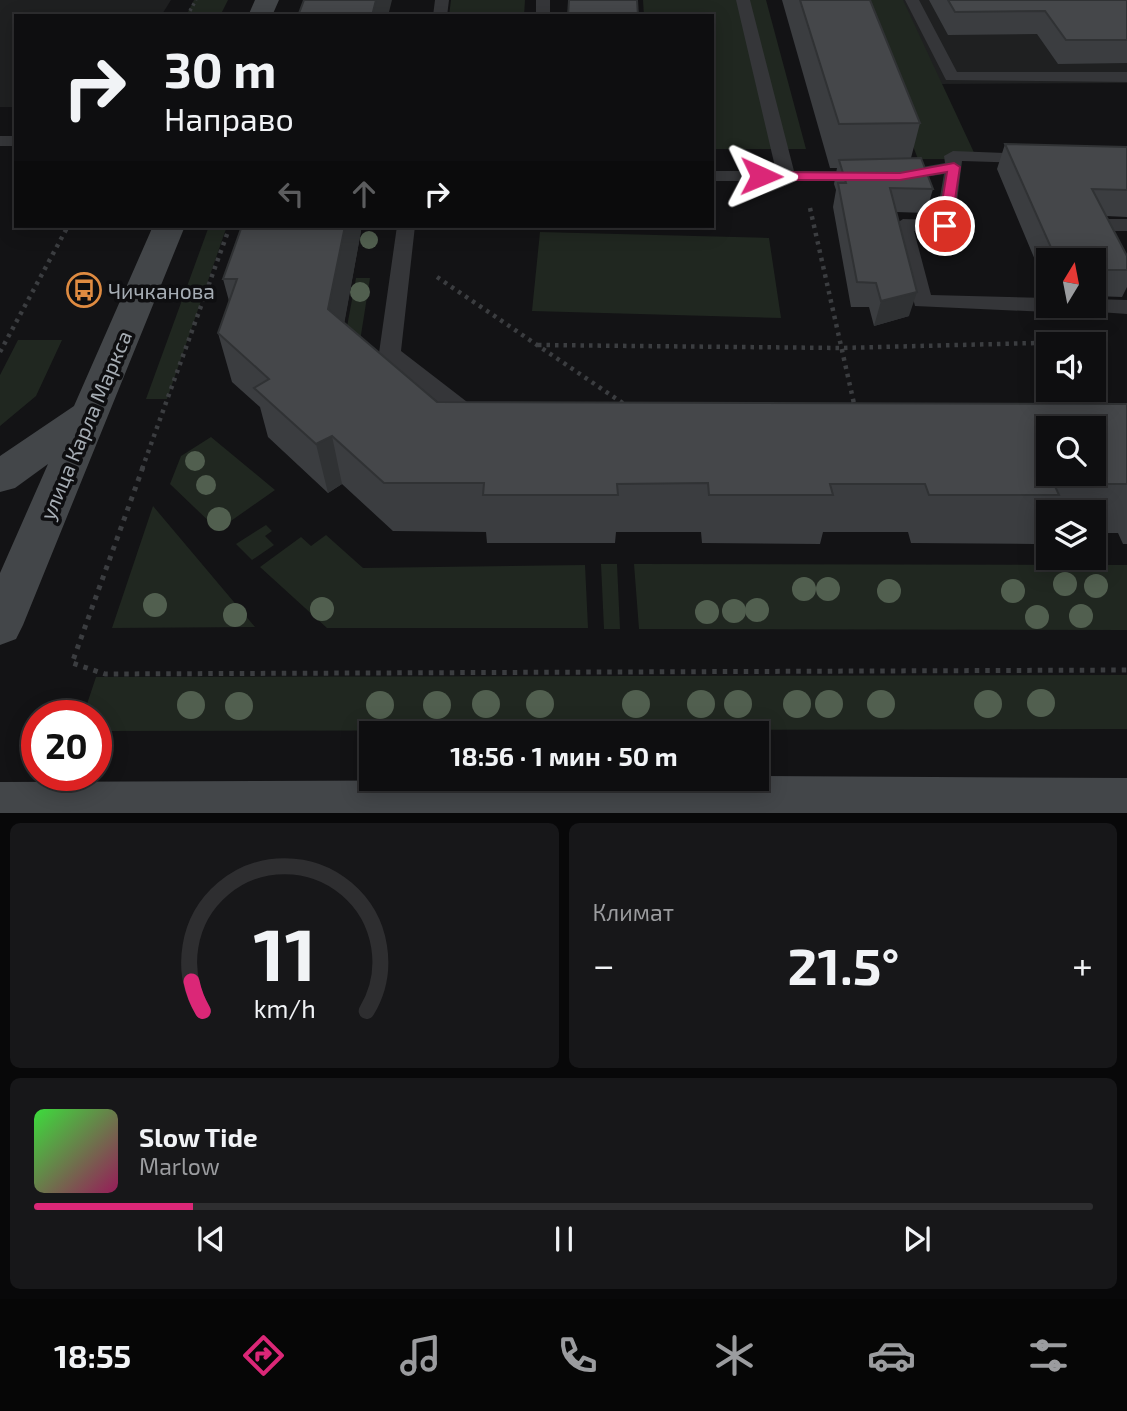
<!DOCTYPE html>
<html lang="ru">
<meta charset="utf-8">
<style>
:root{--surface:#0e0e10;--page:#171719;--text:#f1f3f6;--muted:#9b9c9f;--line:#2e2e30;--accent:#db2777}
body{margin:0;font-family:"Exo 2",sans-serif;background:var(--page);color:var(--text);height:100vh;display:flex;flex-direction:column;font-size:26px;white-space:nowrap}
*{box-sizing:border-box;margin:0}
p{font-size:23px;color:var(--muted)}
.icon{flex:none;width:38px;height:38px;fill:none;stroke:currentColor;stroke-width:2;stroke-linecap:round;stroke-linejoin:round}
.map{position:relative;height:813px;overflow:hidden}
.panel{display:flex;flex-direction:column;gap:10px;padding:10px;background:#080809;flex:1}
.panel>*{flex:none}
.banner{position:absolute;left:14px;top:14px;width:700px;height:214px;border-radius:0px;box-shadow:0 4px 18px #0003,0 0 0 2px var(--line);background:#0e0e10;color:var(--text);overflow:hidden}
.needle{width:46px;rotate:10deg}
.controls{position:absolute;left:1036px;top:248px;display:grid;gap:14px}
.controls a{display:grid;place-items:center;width:70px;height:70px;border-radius:0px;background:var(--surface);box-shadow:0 4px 18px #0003,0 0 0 2px var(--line);font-size:35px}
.speed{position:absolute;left:21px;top:700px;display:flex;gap:14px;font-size:35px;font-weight:700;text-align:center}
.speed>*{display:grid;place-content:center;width:91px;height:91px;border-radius:50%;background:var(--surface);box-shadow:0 4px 18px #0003,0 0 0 2px var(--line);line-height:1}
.speed .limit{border:10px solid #d22;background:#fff;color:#111}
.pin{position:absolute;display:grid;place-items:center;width:60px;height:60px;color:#fff;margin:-30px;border:4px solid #fff;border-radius:50%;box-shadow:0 2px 7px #0007}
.me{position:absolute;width:77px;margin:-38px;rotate:91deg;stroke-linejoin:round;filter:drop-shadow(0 0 5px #0008)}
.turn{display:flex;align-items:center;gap:24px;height:147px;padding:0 35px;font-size:32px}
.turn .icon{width:91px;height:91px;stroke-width:2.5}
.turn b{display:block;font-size:49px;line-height:60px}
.lanes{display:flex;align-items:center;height:66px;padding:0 35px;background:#0003;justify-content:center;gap:35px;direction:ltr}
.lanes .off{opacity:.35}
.big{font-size:52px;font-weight:700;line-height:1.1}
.panel .tile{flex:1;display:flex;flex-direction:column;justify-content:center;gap:10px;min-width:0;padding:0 24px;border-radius:10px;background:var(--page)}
.panel .dial{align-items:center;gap:0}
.dial svg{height:182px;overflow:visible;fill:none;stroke:var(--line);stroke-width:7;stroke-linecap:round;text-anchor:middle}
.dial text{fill:var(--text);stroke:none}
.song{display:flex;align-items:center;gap:21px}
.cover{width:84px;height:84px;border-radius:10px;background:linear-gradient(135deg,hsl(120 70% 55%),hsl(330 70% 35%))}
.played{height:7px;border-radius:4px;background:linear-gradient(90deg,var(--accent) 15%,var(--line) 15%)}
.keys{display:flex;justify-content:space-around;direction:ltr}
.heat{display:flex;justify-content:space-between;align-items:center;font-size:38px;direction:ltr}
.panel .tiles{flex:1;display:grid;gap:10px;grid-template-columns:1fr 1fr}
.tile:last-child{grid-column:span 2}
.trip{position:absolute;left:359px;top:721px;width:410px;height:70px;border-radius:0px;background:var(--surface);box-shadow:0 4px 18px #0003,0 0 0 2px var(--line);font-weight:700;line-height:70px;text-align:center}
.tab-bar{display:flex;height:112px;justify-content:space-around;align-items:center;background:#060606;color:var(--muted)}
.tab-bar .icon{width:49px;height:49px}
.tab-bar .active{color:var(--accent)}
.tab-bar b{font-size:32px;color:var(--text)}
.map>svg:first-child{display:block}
.built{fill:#1f2021}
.green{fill:#202720}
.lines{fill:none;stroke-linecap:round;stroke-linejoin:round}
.path-far2{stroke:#3b3d40;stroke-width:3.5;stroke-dasharray:2.5 3.5;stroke-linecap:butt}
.path-far1{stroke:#3b3d40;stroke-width:4.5;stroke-dasharray:3.5 5;stroke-linecap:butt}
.path{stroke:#3b3d40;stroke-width:5;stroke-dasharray:4.5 6;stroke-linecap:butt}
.lane{fill:#353639;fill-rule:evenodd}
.secondary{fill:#434649;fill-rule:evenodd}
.tree{fill:#515f4f}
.wall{fill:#3b3d40}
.shaded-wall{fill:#303234}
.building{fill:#45474a;stroke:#303234;stroke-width:2;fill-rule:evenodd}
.route{fill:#db2777;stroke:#8e194d;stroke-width:2}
.labels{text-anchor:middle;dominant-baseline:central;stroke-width:7;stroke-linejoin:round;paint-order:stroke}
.poi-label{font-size:21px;fill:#a6adb4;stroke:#0e0e10;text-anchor:start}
.street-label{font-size:21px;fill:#a6adb4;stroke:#0e0e10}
</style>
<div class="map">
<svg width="1127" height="813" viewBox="0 0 1127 813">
<rect width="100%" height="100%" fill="#131315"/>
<!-- built -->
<path class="built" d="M0 0H171L161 16H16V107H0Z
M901 0H1127V83L940 84Z"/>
<!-- green -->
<path class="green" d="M194 0H228L220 16H186Z
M451 0H525L524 16H449Z
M643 0H766L806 149H712V16H644Z
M856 0H903L977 159H918Z
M209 226H227L167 399H146Z
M540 232 769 238 781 318 532 311Z
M356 278H370L360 341 344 343Z
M18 340H62L36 396 0 426V375Z
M211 437 275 490 218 530 170 484 181 456Z
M153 506 255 627 112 628Z
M266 525 272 531 265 536 274 545 252 560 236 544Z
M326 535 363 568 585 565 588 628H327L260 567 301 537 311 546Z
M601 564H617L620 629H604Z
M634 564 1127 565V630L639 629Z
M1127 675V729L96 731V716H83L96 677Z"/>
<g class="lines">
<!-- path-far2 -->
<path class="path-far2" d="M187 16 196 0"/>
<!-- path-far1 -->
<path class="path-far1" d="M810 208 855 408
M437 277 627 406
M1053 343 1086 342
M538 345 840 348 1037 343
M0 352 68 226
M142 469 230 226"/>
<!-- path -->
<path class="path" d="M143 467 72 663 105 674 1127 670"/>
<!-- lane -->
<path class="lane" d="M435 0H449L447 16H433Z
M536 0H550V16H536Z
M736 0H750L794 171H900L945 163 944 156 953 151 1035 154 1038 158 1035 162 1029 163 962 161 954 226 952 230 914 231 931 295 1048 298V306H1057L1055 310 1048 312 915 306 894 225 903 219 936 220 944 174 900 181H712V171H776Z
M905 0H919L957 72H1127V82L946 80Z
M0 136H16V146H0Z
M1098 219H1127V231H1111L1127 261V286L1120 284 1117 280 1089 225Z
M397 226H415L401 351 484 415 488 421 484 427 476 429 468 427 379 353Z
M1094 299 1127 300V314L1085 311 1082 306H1094Z"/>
<!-- secondary -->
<path class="secondary" d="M255 0H279L272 16H248Z
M153 226H185L23 625 16 639 0 645V573L48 464 15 488 0 492V456L74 406Z
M756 776 1127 778V813H0V782L756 779Z"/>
</g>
<!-- trees -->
<g class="tree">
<circle cx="369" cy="240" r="9"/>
<circle cx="360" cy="292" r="10"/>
<circle cx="195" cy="461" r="10"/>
<circle cx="206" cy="485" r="10"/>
<circle cx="219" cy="519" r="12"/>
<circle cx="1065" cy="584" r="12"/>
<circle cx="1096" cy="586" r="12"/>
<circle cx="804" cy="589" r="12"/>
<circle cx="828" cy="589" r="12"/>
<circle cx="889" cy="591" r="12"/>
<circle cx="1013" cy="591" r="12"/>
<circle cx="155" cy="605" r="12"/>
<circle cx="322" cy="609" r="12"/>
<circle cx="757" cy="610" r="12"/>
<circle cx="734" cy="611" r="12"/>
<circle cx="707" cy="612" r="12"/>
<circle cx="235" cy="615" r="12"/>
<circle cx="1081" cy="616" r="12"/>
<circle cx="1037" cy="617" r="12"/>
<circle cx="1041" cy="703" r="14"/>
<circle cx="486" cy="704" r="14"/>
<circle cx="540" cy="704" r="14"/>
<circle cx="636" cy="704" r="14"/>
<circle cx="701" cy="704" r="14"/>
<circle cx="738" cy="704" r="14"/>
<circle cx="797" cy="704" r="14"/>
<circle cx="829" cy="704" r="14"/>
<circle cx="881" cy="704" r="14"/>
<circle cx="988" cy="704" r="14"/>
<circle cx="191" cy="705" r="14"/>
<circle cx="380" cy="705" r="14"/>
<circle cx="437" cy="705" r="14"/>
<circle cx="239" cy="706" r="14"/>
</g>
<!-- wall -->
<path class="wall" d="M782 0H870L920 123 911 158 933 189 926 213 896 212 909 316 874 326 869 307H851L833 207 836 190 834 184 837 168H830Z
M929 0H1127V63L1058 64 1037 34 948 35Z
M1005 144 1127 147V217L1106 216 1127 256V287L1122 297 1094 296V297V261H1048V291L997 169Z
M242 226H360L361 231 344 323 437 402 1127 404V544H1123L1118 533H1094V513H1048V533L1040 532 1034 544 911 543 908 532H823L820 544 702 543 701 532H616L615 543H487L486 532 393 531 342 484 328 493 268 437 260 407 232 382 218 333 229 301 223 279Z"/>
<!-- shaded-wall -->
<path class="shaded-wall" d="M376 0H392L388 16H372Z
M345 226H360L361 231 338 358 328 309Z
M917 292 909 316 874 326 881 301Z
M332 436 342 484 328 493 316 444Z"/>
<!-- building -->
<path class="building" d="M304 0H376L372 16H298Z
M569 0H637L638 16H568Z
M800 0H870L920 123 839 124Z
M948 0H1127V40H1066L1045 11 955 12Z
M1005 144 1127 147V190L1092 189 1127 256V270H1106L1103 276H1094V261H1057Z
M921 158 933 189 890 188 917 292 881 301 876 283 857 282 838 183H846L839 160Z
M242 226H345L328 309 437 402 1127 404V484H1054L1059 495H929L925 484H830L833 495H709L708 483 617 484 618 495H483L484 483H384L332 436 316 444 254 388 269 379 218 333 237 279H223ZM1048 429H1094V474H1048Z"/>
<!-- route -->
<path class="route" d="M954 163 960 167 951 226 945 230 938 226 947 172 900 180H761L755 176 761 172 900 173Z"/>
<!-- icons -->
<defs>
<g id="bus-ring" transform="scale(1.75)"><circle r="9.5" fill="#0e0e10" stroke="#df8b41" stroke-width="1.5"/><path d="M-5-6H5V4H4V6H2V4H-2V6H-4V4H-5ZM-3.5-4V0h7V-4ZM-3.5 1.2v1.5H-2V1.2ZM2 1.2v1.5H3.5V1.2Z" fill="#df8b41"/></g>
</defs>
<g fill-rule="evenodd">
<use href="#bus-ring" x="84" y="290"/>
</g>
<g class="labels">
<!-- poi labels -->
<g class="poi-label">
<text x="108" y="290">Чичканова</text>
</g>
<!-- street labels -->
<g class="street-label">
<text transform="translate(85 425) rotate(-67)">улица Карла Маркса</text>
</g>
</g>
</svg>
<div class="controls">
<a><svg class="needle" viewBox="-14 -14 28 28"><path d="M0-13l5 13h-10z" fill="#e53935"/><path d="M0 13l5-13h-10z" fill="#9b9c9f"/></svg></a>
<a><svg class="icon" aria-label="sound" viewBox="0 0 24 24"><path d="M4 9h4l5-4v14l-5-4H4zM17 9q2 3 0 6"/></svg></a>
<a><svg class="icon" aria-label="search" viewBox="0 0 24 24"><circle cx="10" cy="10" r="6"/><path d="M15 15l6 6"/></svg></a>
<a><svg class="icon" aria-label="layers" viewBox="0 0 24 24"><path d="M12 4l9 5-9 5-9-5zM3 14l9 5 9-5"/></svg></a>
</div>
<div class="speed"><div class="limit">20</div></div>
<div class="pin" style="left:945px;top:226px;background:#d93025"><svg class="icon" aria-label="arrive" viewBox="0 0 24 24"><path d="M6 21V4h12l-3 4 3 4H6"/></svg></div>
<svg class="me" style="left:761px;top:176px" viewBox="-20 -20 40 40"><path d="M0-17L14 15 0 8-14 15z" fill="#db2777" stroke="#fff" stroke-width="4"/></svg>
<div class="trip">18:56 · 1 мин · 50 m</div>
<div class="banner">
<div class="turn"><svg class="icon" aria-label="right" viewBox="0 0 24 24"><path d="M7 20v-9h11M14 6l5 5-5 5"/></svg><div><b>30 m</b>Направо</div></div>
<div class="lanes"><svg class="icon off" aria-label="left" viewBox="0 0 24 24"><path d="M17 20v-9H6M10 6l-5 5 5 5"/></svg><svg class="icon off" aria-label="ahead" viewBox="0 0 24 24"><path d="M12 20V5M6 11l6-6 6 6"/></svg><svg class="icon" aria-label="right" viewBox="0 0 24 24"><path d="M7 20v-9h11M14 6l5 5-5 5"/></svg></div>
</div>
</div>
<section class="panel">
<div class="tiles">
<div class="tile dial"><svg viewBox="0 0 100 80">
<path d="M14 69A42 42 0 1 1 86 69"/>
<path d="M14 69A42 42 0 0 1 9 56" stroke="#db2777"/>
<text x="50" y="56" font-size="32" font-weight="700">11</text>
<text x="50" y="72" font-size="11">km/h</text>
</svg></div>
<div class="tile"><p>Климат</p>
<div class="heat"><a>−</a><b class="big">21.5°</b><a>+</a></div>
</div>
<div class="tile">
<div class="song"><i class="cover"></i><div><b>Slow Tide</b><p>Marlow</p></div></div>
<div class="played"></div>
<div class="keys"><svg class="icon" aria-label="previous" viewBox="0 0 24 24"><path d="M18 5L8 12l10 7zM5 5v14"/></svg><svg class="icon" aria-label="pause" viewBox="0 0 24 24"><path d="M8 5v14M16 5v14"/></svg><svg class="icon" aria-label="next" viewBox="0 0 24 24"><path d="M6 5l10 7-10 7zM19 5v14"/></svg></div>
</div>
</div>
</section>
<nav class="tab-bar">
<b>18:55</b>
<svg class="icon active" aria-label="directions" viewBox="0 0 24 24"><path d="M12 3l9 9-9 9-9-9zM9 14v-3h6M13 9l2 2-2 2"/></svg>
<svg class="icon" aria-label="music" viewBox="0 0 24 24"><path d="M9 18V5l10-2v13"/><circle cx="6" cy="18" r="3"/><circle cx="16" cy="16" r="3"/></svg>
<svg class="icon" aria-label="phone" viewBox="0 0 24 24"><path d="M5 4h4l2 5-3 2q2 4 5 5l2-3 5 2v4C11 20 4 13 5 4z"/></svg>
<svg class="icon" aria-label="climate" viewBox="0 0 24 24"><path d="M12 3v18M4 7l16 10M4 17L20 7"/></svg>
<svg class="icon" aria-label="car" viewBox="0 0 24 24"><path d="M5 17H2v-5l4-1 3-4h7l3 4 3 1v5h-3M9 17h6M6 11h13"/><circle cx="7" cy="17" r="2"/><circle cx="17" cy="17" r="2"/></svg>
<svg class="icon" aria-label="filters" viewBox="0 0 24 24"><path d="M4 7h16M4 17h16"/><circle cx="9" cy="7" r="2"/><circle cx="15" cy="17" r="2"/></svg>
</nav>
